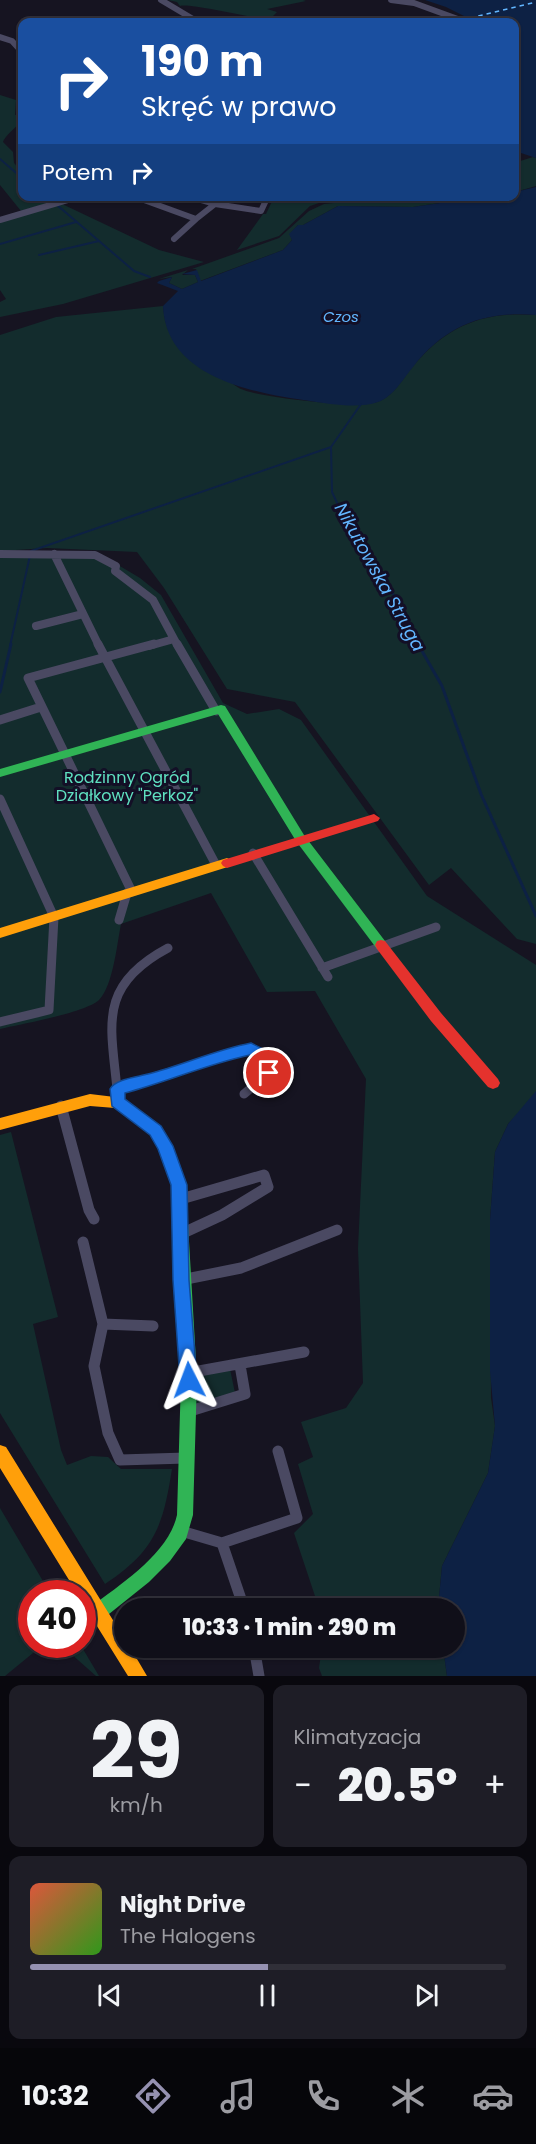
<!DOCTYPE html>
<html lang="pl">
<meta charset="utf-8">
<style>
:root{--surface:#100f19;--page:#1e1d26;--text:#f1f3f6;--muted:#9c9ca2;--line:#302f38;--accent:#9591b1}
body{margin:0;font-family:Poppins,sans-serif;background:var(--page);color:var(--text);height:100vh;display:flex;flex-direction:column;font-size:22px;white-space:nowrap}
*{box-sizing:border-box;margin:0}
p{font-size:20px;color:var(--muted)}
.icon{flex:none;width:33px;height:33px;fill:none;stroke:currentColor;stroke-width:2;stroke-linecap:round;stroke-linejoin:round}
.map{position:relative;height:1676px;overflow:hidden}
.drawer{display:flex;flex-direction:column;gap:9px;padding:9px;background:#09080e;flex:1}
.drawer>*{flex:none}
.guide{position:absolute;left:18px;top:18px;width:501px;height:183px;border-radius:12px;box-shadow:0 2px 4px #0004,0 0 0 2px var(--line);background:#1a4fa0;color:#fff;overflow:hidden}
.speed{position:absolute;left:18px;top:1580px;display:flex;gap:12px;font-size:30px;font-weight:700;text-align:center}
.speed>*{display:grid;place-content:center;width:78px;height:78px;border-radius:50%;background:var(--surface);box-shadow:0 2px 4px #0004,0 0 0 2px var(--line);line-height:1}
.speed .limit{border:9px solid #d22;background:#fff;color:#111}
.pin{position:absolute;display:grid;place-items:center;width:51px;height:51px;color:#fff;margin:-26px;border:3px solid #fff;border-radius:50%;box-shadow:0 2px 6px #0007}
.me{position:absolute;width:66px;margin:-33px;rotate:357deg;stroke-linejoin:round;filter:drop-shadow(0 0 4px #0008)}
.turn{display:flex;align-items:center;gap:21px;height:126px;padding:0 24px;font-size:27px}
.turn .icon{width:78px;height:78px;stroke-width:2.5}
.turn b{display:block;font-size:42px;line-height:51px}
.then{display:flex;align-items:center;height:57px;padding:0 24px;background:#0003;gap:12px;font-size:22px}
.big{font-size:45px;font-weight:800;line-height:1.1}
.drawer .card{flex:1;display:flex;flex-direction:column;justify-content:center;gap:9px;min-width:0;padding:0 21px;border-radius:12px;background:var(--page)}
.drawer .dial{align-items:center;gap:0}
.dial b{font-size:78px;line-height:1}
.song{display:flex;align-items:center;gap:18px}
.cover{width:72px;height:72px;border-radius:9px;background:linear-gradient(135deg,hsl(10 70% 55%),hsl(110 70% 35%))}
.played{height:6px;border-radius:3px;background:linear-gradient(90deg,var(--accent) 50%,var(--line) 50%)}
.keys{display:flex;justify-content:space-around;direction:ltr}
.heat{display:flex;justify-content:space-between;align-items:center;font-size:33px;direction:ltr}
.drawer .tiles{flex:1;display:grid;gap:9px;grid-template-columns:1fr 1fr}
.card:last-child{grid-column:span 2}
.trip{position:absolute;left:114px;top:1598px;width:351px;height:60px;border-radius:30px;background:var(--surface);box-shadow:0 2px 4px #0004,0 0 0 2px var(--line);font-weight:800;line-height:60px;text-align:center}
.tab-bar{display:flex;height:96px;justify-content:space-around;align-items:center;background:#06060a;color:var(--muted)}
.tab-bar .icon{width:42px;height:42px}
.tab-bar .active{color:var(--accent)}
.tab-bar b{font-size:27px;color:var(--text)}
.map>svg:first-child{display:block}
.green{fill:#132c2d}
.water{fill:#0d2144}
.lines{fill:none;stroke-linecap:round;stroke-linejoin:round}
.stream-far1{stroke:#0d2144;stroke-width:2}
.stream{stroke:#0d2144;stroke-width:3}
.ferry{stroke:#62b6ff;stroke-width:1.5;stroke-dasharray:4.5 4;stroke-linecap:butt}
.street-far3{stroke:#4a4962;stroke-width:6}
.street-far2{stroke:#4a4962;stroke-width:8}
.street-far1{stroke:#4a4962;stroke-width:9}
.street{stroke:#4a4962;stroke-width:11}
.fast{fill:#30b455;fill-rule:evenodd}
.slow{fill:#ff9f0a;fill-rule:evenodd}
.jam{fill:#e5322d;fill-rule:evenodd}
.route{fill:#1a73e8;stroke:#114b97;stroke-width:1.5}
.labels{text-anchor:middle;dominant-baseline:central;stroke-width:6;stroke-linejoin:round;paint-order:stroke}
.far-water-label{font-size:15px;font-style:italic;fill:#62b6ff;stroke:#130f26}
.park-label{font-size:16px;fill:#5fe0c0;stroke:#130f26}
.water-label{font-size:18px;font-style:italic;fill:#62b6ff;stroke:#130f26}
</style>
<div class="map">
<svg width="536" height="1676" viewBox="0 0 536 1676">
<rect width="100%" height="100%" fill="#161421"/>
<!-- green -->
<path class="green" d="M168 0H303L306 1 267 9 277 12 269 20C253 18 188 3 180 6L177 2Z
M0 95 16 100 15 115 22 114 18 117 21 122C16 127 4 137 3 142L13 152 14 163 22 172V196L50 197 56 201 21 211 0 185Z
M533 157 536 158V186L515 192 514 163Z
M400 196 480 197 413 207 338 206 303 225H298L290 234 292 240 283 250 200 281 196 269H192L279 238 309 211 324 204Z
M274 197V196L385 197 325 201 310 206 279 236 237 250 263 214H266Z
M60 203 159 250 204 262 63 304 0 317V302L6 299 0 290V221Z
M188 270 182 275H195L198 282 182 289 169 283 172 277 159 279Z
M163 306C164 314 165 325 170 332 175 339 232 385 241 389 260 398 357 408 377 402 391 398 401 382 409 371 444 327 480 311 536 315V944L517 939 451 868 429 885 295 702 227 689 164 588 137 552 47 548 0 551V335L56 317Z
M0 556 108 559 140 578 161 595 223 703 247 714 279 709 301 720 427 896 536 965V1094L508 1124 495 1152 490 1220 491 1398 495 1426 488 1473 442 1566 438 1608H319L294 1533 313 1514 298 1464 313 1457 301 1422 346 1408 363 1383 358 1248 366 1079 315 991 267 992 211 893 121 924C117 944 113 986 99 1000 85 1013 21 1024 0 1029Z
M11 1132 58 1317 33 1324 61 1450 67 1465 91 1456 108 1457 121 1469H172C163 1526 155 1551 105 1584L0 1413V1135Z
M230 1369 235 1393 194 1405 196 1376Z
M0 1508 50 1593H32V1644H44L5 1676H0Z
M60 1644H80L99 1676H96Z
M322 1647H443L447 1676H322L319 1668Z"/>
<!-- water -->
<path class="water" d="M425 0H536V158L515 151 514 22H476L446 7Z
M536 187V315C484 311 446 325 413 367 403 379 393 397 378 402 358 409 330 404 310 401 254 393 166 378 163 306L178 291 157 283 159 281 172 277 169 283 182 289 198 282 195 275 182 274 197 270 201 281 283 250 292 240 289 234 298 225H303L338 206 413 207 480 197 514 196 515 192Z
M536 1091V1676H447L443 1647H454V1608H438L442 1566 488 1473 495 1426 490 1371V1220L495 1152 508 1124Z"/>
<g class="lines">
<!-- stream-far1 -->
<path class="stream-far1" d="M0 159 22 178
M46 196 52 202
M57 205 134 271 150 277
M0 244 76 222
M39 255 99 241
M361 404 331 447 332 492 346 522 395 597 419 646
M10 646 31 551 331 447"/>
<!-- stream -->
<path class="stream" d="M418 644 442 686 481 794 536 916
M0 692 11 644"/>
<!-- ferry -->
<path class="ferry" d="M470 18 536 2"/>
<!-- street-far3 -->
<path class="street-far3" d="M161 0 198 22
M391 0 414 3 466 22
M0 37 12 41 22 52
M133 196 196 219 215 204
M188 196 215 204 261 211 268 196
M0 220 81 196
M174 239 196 219"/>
<!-- street-far2 -->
<path class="street-far2" d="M0 554 95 555 116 566 115 571 153 600 174 639 149 646
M54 554 99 646
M36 626 83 614
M174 639 178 646"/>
<!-- street-far1 -->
<path class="street-far1" d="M98 644 216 865
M177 644 216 711
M0 720 41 707
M0 799 54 917 49 1010 0 1022
M253 853 328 977
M132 892 28 678 154 644
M119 920 127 893
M322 968 436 927
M117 1089 251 1049 268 1058 269 1073 244 1094
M118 1101C113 1030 93 988 168 948"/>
<!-- street -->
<path class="street" d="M118 1100V1102
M61 1106 89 1210 94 1219
M181 1199 264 1175 268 1187 222 1215 181 1234
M83 1242 103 1324 94 1366 108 1433 120 1460 186 1458
M181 1280 241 1268 337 1230
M103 1324 153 1326
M188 1373 304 1352
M187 1412 245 1394 240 1365
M181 1531 222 1543 244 1608
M222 1543 297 1518 278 1451
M254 1647 259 1676"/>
<!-- fast -->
<path class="fast" d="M221 705 225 706 304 835 385 941 387 945 385 949H377L296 841 218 714 0 777V769Z
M179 1184 184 1186 186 1190 197 1378 193 1515 186 1539 170 1561 149 1582 104 1618 98 1620 92 1618 90 1612 92 1606C121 1584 169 1553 177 1515L181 1378 172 1190 174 1186Z"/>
<!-- slow -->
<path class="slow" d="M227 858 231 860 233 863 231 866 0 938V928Z
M90 1094 123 1098 160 1127 172 1146 186 1190 184 1194 179 1196 174 1194 159 1148 150 1135 115 1108 90 1106 0 1130V1118Z
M0 1445 6 1447 124 1638V1647H130L147 1676H128L82 1602V1593H77L0 1468Z"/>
<!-- jam -->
<path class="jam" d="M374 814 380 818 378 821 227 868 223 866 221 863 223 860Z
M381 940 385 941 441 1013 498 1079 500 1083 498 1087 493 1089 488 1087 431 1021 377 949 375 945 377 941Z"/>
</g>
<!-- route -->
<path class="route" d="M251 1043 273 1054 277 1073 274 1078H264L261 1062 250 1055C207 1064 167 1082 125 1093V1099L161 1126 173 1146 187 1185 189 1280 197 1380 195 1386 189 1388 182 1386 180 1380 173 1280 171 1185 158 1149 150 1135 112 1106 110 1089C115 1079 137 1077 148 1074 183 1065 215 1050 251 1043Z"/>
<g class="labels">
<!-- far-water labels -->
<g class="far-water-label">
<text x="341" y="316">Czos</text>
</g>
<!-- park labels -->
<g class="park-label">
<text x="127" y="777">Rodzinny Ogród<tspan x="127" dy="18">Działkowy "Perkoz"</tspan></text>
</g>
<!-- water labels -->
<g class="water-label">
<text transform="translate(380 577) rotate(61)">Nikutowska Struga</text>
</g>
</g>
</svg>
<div class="speed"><div class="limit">40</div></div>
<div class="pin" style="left:269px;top:1073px;background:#d93025"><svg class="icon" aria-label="arrive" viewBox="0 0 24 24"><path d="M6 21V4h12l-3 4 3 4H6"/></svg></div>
<svg class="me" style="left:189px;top:1380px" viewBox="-20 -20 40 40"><path d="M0-17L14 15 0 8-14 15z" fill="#1a73e8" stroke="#fff" stroke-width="4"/></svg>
<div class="trip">10:33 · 1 min · 290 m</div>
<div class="guide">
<div class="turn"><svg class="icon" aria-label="right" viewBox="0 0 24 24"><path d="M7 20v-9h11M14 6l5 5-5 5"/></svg><div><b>190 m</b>Skręć w prawo</div></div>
<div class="then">Potem<svg class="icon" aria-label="right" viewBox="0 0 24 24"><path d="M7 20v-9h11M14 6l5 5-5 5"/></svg></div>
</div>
</div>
<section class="drawer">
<div class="tiles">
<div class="card dial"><b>29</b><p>km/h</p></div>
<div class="card"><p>Klimatyzacja</p>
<div class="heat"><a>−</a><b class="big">20.5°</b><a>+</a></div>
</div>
<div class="card">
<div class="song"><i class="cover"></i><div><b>Night Drive</b><p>The Halogens</p></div></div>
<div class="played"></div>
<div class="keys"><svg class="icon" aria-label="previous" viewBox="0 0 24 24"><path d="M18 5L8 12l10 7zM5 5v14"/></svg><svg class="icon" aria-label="pause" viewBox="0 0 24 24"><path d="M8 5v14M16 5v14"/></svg><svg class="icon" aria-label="next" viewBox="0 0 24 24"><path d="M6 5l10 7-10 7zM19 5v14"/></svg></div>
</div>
</div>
</section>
<nav class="tab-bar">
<b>10:32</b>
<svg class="icon active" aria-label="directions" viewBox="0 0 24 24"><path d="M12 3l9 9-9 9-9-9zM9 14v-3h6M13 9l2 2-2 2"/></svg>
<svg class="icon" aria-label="music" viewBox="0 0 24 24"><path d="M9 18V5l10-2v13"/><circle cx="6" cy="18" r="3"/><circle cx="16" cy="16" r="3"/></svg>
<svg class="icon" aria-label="phone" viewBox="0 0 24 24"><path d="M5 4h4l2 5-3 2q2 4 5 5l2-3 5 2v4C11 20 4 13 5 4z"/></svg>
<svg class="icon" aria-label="climate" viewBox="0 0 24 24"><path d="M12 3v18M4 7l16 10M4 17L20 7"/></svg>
<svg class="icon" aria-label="car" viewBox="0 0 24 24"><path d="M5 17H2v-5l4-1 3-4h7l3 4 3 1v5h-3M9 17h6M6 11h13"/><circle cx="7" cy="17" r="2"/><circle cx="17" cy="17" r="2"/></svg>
</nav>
